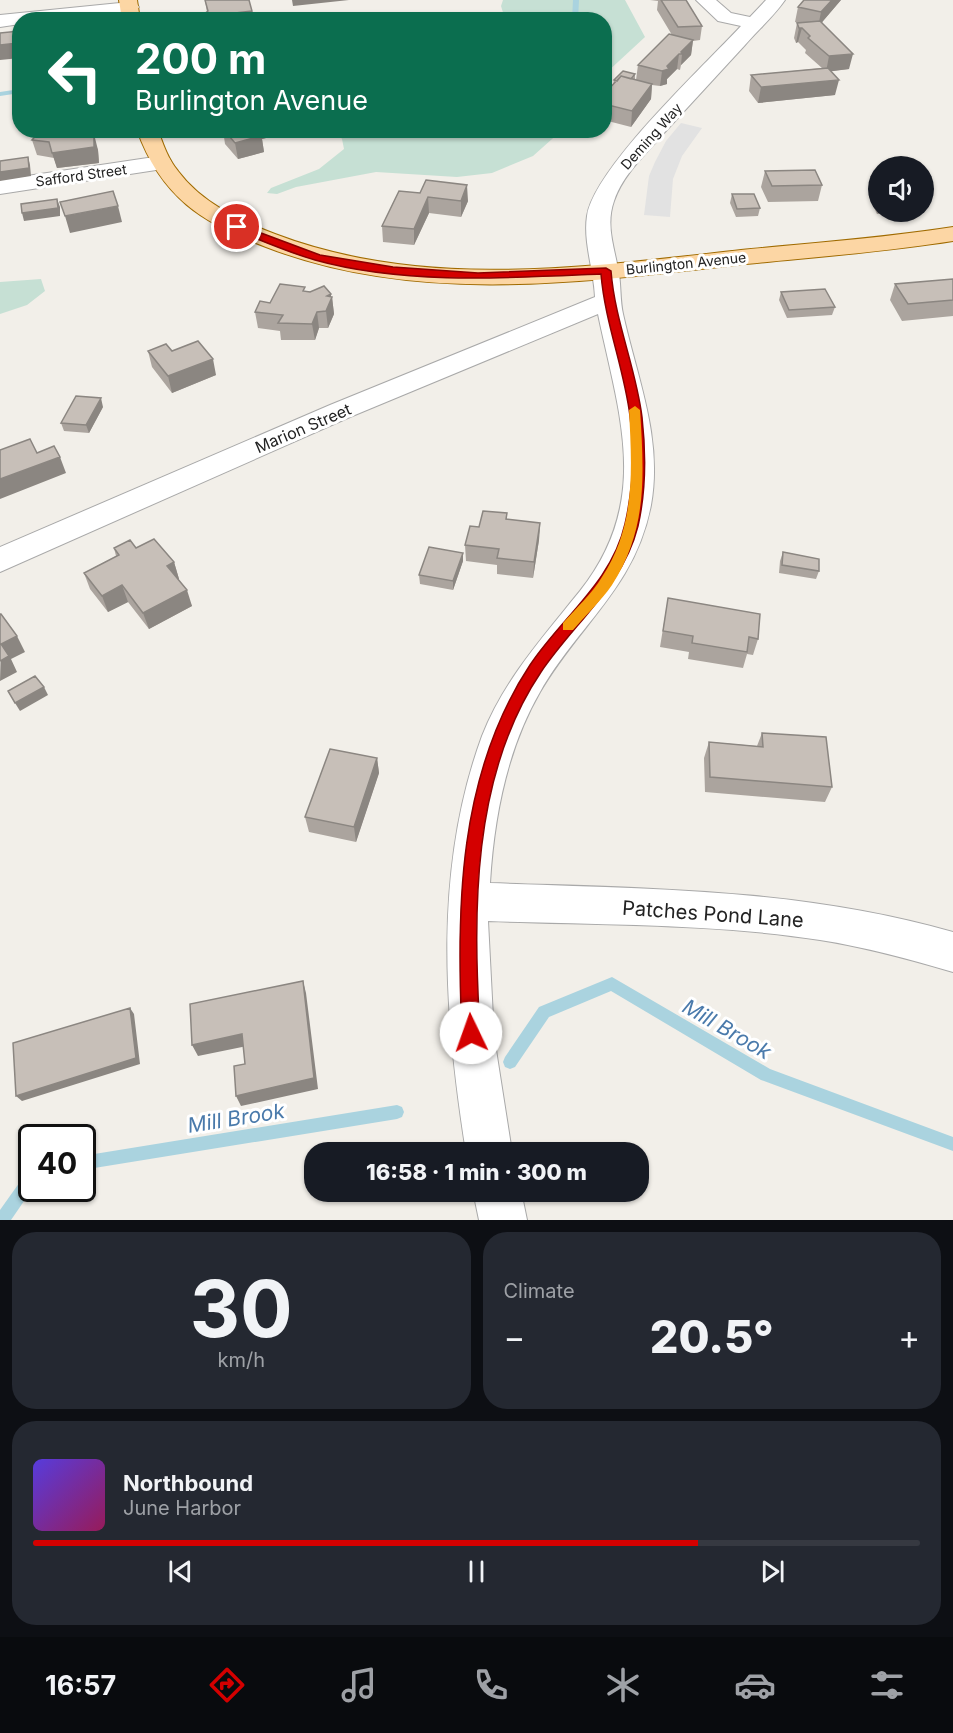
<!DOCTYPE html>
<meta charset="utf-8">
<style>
:root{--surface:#171b24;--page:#242831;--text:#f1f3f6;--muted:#9ea1a6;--line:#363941;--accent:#d40000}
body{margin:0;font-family:Inter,sans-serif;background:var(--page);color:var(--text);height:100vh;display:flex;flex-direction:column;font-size:22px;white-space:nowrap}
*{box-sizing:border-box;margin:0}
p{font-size:20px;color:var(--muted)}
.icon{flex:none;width:33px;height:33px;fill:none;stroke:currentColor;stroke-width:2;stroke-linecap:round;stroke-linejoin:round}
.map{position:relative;height:1220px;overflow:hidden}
.side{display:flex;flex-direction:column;gap:12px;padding:12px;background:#0d0f14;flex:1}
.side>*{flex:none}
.top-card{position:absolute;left:12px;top:12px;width:600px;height:126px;border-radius:24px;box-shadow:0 2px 4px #0004;background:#0b6e4f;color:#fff;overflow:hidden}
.controls{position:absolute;left:868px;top:156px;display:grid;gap:12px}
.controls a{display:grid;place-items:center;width:66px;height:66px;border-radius:50%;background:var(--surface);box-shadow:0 2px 4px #0004;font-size:30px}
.speed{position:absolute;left:18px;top:1124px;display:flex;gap:12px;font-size:30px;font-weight:700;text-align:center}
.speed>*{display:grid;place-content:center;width:78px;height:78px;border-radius:50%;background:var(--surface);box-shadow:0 2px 4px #0004;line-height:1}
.speed .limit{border:3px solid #111;border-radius:9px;background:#fff;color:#111}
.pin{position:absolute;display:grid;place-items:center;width:51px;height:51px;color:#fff;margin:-26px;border:3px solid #fff;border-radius:50%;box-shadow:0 2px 6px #0007}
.me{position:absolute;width:66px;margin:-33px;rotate:357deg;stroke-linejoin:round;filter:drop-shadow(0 0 4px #0008)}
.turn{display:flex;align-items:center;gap:21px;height:126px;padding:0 24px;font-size:27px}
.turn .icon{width:78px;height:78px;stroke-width:2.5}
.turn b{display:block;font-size:42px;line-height:51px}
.big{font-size:45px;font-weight:800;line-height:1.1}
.side .card{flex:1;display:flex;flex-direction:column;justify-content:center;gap:9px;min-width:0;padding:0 21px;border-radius:24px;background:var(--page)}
.side .dial{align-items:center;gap:0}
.dial b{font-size:78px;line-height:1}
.song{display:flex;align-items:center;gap:18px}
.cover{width:72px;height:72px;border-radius:9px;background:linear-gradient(135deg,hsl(250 70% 55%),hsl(330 70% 35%))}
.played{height:6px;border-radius:3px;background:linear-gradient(90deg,var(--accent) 75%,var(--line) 75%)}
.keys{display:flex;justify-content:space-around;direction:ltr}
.heat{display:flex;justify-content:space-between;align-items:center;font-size:33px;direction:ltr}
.side .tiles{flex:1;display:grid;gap:12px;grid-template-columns:1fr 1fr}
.card:last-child{grid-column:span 2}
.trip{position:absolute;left:304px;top:1142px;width:345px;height:60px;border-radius:24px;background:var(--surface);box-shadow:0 2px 4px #0004;font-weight:800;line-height:60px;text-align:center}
.tabs{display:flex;height:96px;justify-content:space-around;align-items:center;background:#090b0e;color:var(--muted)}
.tabs .icon{width:42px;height:42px}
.tabs .current{color:var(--accent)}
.tabs b{font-size:27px;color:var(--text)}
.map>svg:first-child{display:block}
.wetland{fill:#c6e0d4}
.parking{fill:#e2e2e2}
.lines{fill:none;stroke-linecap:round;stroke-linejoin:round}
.stream{fill:#aad3df;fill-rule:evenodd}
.minor-casing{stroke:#a9a9a9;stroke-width:2}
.major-casing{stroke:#a06b00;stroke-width:2}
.minor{fill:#fff;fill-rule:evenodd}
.major{fill:#fcd6a4;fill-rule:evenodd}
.wall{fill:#aba49e}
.shaded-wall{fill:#8b8681}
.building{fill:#c7bfb8;stroke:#8b8681;stroke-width:1.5}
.route{fill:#d40000;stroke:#8a0000;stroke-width:1.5}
.slow{fill:#f59e0b}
.labels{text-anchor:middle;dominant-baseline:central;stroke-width:6;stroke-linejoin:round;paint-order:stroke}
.far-street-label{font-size:14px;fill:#222;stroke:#fff}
.street-label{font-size:16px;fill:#222;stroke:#fff}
.near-street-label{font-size:20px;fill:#222;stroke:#fff}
.near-water-label{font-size:21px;font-style:italic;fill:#4a7aab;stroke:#fff}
</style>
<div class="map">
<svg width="953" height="1220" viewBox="0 0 953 1220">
<rect width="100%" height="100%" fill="#f2efe9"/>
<!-- wetland -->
<path class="wetland" d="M503 0H625L645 37 605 74 604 20 505 19 501 6Z
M336 131H561L533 156 492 173 457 177 376 172 296 187 277 194 267 193 271 188 319 169 344 149 342 139Z
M41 279 45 291 27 305 0 314V282Z"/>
<!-- parking -->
<path class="parking" d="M681 123 702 128 682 156 673 179 670 217 644 215 649 176 655 162 666 141Z"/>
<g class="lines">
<!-- stream -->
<path class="stream" d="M573 0H579L578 20H572Z
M20 89V93L0 96V92Z
M420 130C431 130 441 133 451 133 461 133 472 130 482 130L452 137Z
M612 977 770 1069 953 1137V1151L761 1080 611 991 549 1017 515 1067 510 1069 505 1067 503 1062 505 1057 539 1007Z
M397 1105 402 1107 404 1112 402 1117 397 1119 82 1170V1156Z
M32 1170V1188H33L11 1220H0V1210L27 1172Z"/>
<!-- minor casing -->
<g class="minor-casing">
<path id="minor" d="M696 0H716L731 13 750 17 766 0H785C774 16 758 30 745 45 718 74 691 104 664 133 646 154 623 174 614 201 605 226 615 249 619 274 621 287 620 301 623 314 637 378 663 438 651 505 635 588 579 624 540 692 507 749 494 817 490 883 649 889 799 888 953 932V972C909 959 865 947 820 940 711 923 598 925 488 921L494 1037 512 1152H466C444 1014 433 870 482 736 504 680 543 637 580 591 652 500 619 415 598 314L350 417 0 572V547L330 405 595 297C594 271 583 242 587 216 594 168 704 66 741 26L718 21Z
M130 2 136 3 139 7 136 11 65 20H20V24L0 27V15Z
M161 156 169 158 172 163 169 168 0 194V180Z
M473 1191H521L527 1220H479Z"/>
</g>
<!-- major casing -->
<g class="major-casing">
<path id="major" d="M119 0H137L140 20H122Z
M137 130H158C163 144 168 159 178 171 202 203 239 220 275 234 424 291 587 267 741 250 812 243 883 238 953 227V241C884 252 815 257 746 264 587 282 418 306 266 247 202 223 161 197 137 130Z"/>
</g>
<!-- minor -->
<use href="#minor" class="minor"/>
<!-- major -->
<use href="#major" class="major"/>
</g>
<!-- wall -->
<path class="wall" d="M205 0 253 20H203V15L207 12Z
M650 0H686L702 26 700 40 693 41 691 55 681 65 680 70 677 69 667 79V84L660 86 652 85 651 99 631 127 604 120V94L613 85 614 80 635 74V80H636L638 65 672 35 657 10 658 1Z
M804 0H841L822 22 849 69 831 71 835 95 758 103 749 91 751 75 822 68 805 53 806 50 798 42 796 43 794 38 797 23H799L795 22 798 7Z
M68 130H89L98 150 99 163 57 168 54 158 37 155 32 140 61 131Z
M223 130H265L266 138 262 139 264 152 238 159 225 144Z
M765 171 822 185 818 201 768 202 761 187Z
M879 188V212H906V213L877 214 869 197 871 189Z
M399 191 468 201 461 217 429 213 414 245 383 242 382 226Z
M732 194 760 208 758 216 736 217 730 203Z
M953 279V316L902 321 890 300 895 284Z
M305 291 331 294V297H332L334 314 328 328H319L315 340H281L280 331 258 328 255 312 270 303Z
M781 292 835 307 832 315 787 318 779 300Z
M148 351 216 375 172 393 152 367Z
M103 407 89 433 64 431 61 423Z
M507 513V520L540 523 539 540 533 578 497 574V565L466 561 465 545 479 527Z
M114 548H136L174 562 179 579H178L192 606 149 629 128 602 108 612 90 589 84 573 116 556Z
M783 552 819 571 816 579 779 573 780 561Z
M463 553V561L453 590 420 584 419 575Z
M668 598 758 639 753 655 747 654 743 668 688 659 689 652 660 647Z
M762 733 832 787 825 802 705 792 704 758 709 742 757 746Z
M377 758 379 773 356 842 309 832 305 817Z"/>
<!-- shaded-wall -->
<path class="shaded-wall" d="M292 0H349L293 6Z
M832 0H841L818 27 821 12Z
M252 11 253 20H228L236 13Z
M799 28H802L798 42 796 43Z
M19 31 20 58 0 60V45Z
M693 40 691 55 681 65 682 54 681 52Z
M679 54 677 69 667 79V84L660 86 662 71Z
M853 54 849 69 826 72 829 56Z
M839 80 835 95 758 103 761 87Z
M652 84 651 99 631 127 632 111Z
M89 130 93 143 94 134 98 150 99 163 57 168 52 153 89 135Z
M253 130H265L266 138 262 139 264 152 238 159 235 143Z
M28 157 30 165 31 176 0 181V172Z
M467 185 468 201 461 217V201Z
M428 197 429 213 414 245V229Z
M57 199 60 207V216L24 221 22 213Z
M118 206 122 222 70 233 65 216Z
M331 294V299L332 297 334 314 328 328 326 311 327 296Z
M317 312 319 328 315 340 312 324Z
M213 359 216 375 172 393 168 376Z
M101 398 103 407 89 433 86 425Z
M60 457 66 473 0 499V479Z
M540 523 539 540 533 578 534 562Z
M463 553V561L453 590V581Z
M174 562 179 579 172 582 167 566Z
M122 585 128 602 108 612 102 596Z
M187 590 192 606 149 629 143 613Z
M17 636 25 652 11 659 17 672 0 681 1 644Z
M44 687 48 695 20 711 15 703Z
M377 758 379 773 356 842 354 827Z
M303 981 306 993 318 1089 241 1106 236 1096Z
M130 1008 134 1014 140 1064 22 1101 16 1096Z
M242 1034 247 1046 198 1056 192 1045Z"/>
<!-- building -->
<path class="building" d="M205 0H249L252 11 236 13 237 16 228 20H219L203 15 208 11Z
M661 0H686L702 26 678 27Z
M804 0H832L821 12 798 7Z
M820 21 853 54 829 56 808 38 810 36 802 28H799L797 23Z
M19 31 18 43 0 45V33Z
M669 34 693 40 681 52 682 54H679L667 66 669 69 662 71 638 65Z
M828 68 839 80 761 87 751 75Z
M623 71 635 74 631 79 621 76 617 81 614 80Z
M621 76 652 84 632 111 604 104V94Z
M41 130 61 131 89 130V135L94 134V147L52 153 49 142 32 140Z
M224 130H256L261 136 235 143Z
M28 157 29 168 0 172V161Z
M815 170 822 185 772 186 765 171Z
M426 180 467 185 461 201 428 197 414 229 382 226 399 191 420 193Z
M879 188V204L871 189Z
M113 191 118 206 65 216 60 202Z
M732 194H754L760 208 737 209Z
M57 199 58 208 22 213 21 204Z
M953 279V300L908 304 895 284Z
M280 284 305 287 303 291 310 292 324 286 331 294 327 296 332 297 326 311 317 312 312 324 278 323 283 315 255 312 260 301 270 303Z
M825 289 835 307 789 310 781 292Z
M198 341 213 359 168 376 148 351 166 344 172 351Z
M76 396 101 398 86 425 61 423Z
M30 439 37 453 54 446 60 457 0 479V450Z
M483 511 507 513 506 519 540 523 534 562 497 558 499 549 465 545 470 526 479 527Z
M154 539 174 562 167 566 187 590 143 613 122 585 102 596 84 573 119 555 114 548 130 540 136 548Z
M429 547 463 553 453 581 419 575Z
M783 552 819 559V571L782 565Z
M668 598 760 614 758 639 749 637 747 652 692 643 693 636 663 631Z
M0 614H1L17 636 1 644 9 656 0 661Z
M35 676 44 687 15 703 8 691Z
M762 733 826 737 832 787 710 777 709 742 763 747Z
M330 749 377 758 354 827 305 817Z
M303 981 314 1078 236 1096 234 1066 245 1064 242 1034 192 1045 190 1004Z
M130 1008 136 1058 16 1096 13 1043Z"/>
<!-- route -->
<path class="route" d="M237 224 320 255 393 267 478 273 606 268 611 271C615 322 636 368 642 417 646 453 646 491 638 526 623 586 574 623 541 672 471 776 473 913 480 1033L477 1040 471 1042 465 1040 462 1033C456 908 458 774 530 665 561 618 612 582 625 524 633 489 635 451 630 416 624 368 605 323 601 274 510 278 404 285 315 260 287 252 260 240 233 229V225Z"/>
<!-- slow -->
<path class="slow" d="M635 406 640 410C644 473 648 529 612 585 601 601 585 616 573 630H563V623C576 608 592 594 602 577 636 526 632 468 629 410Z"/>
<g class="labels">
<!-- far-street labels -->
<g class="far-street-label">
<text transform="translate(651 136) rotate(-48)">Deming Way</text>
<text transform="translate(81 175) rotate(-8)">Safford Street</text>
<text transform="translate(686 263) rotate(-6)">Burlington Avenue</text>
</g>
<!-- street labels -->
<g class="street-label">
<text transform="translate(303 428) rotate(-23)">Marion Street</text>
</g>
<!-- near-street labels -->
<g class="near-street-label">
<text transform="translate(713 914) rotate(4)">Patches Pond Lane</text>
</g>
<!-- near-water labels -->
<g class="near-water-label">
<text transform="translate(727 1029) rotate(30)">Mill Brook</text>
<text transform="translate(236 1118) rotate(-9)">Mill Brook</text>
</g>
</g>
</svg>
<div class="controls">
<a><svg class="icon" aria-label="sound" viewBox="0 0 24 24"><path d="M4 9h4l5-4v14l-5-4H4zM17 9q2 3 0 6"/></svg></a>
</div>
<div class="speed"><div class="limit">40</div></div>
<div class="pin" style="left:237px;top:227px;background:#d93025"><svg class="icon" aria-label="arrive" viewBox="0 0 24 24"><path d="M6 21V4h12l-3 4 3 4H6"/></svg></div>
<svg class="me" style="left:471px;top:1033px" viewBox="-20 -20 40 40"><circle r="19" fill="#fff"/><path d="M0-13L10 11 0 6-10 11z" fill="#d40000"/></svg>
<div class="trip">16:58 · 1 min · 300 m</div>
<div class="top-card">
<div class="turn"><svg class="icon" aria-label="left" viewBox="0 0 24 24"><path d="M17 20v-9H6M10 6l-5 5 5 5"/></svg><div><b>200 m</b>Burlington Avenue</div></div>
</div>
</div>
<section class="side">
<div class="tiles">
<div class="card dial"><b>30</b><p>km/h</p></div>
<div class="card"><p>Climate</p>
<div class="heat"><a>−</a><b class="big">20.5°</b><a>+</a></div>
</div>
<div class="card">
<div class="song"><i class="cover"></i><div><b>Northbound</b><p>June Harbor</p></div></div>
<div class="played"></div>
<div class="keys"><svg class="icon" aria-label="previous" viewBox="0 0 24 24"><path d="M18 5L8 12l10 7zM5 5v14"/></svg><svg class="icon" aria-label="pause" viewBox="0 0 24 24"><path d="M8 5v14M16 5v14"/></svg><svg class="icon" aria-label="next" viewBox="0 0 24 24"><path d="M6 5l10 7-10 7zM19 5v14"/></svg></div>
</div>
</div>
</section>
<nav class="tabs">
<b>16:57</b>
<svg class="icon current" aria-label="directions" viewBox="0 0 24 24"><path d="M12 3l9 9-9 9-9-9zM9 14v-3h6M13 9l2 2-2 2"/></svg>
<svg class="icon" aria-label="music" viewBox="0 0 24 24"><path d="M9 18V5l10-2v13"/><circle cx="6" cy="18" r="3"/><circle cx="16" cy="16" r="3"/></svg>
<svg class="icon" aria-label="phone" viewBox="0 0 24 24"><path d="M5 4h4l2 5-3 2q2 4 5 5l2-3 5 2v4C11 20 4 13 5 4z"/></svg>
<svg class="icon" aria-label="climate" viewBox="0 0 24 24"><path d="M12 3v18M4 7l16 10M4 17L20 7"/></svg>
<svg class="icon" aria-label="car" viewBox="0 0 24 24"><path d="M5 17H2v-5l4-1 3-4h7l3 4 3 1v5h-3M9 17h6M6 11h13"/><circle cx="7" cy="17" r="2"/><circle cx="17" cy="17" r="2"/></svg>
<svg class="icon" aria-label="filters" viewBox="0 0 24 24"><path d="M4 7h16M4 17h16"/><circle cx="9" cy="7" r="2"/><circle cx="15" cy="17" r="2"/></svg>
</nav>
